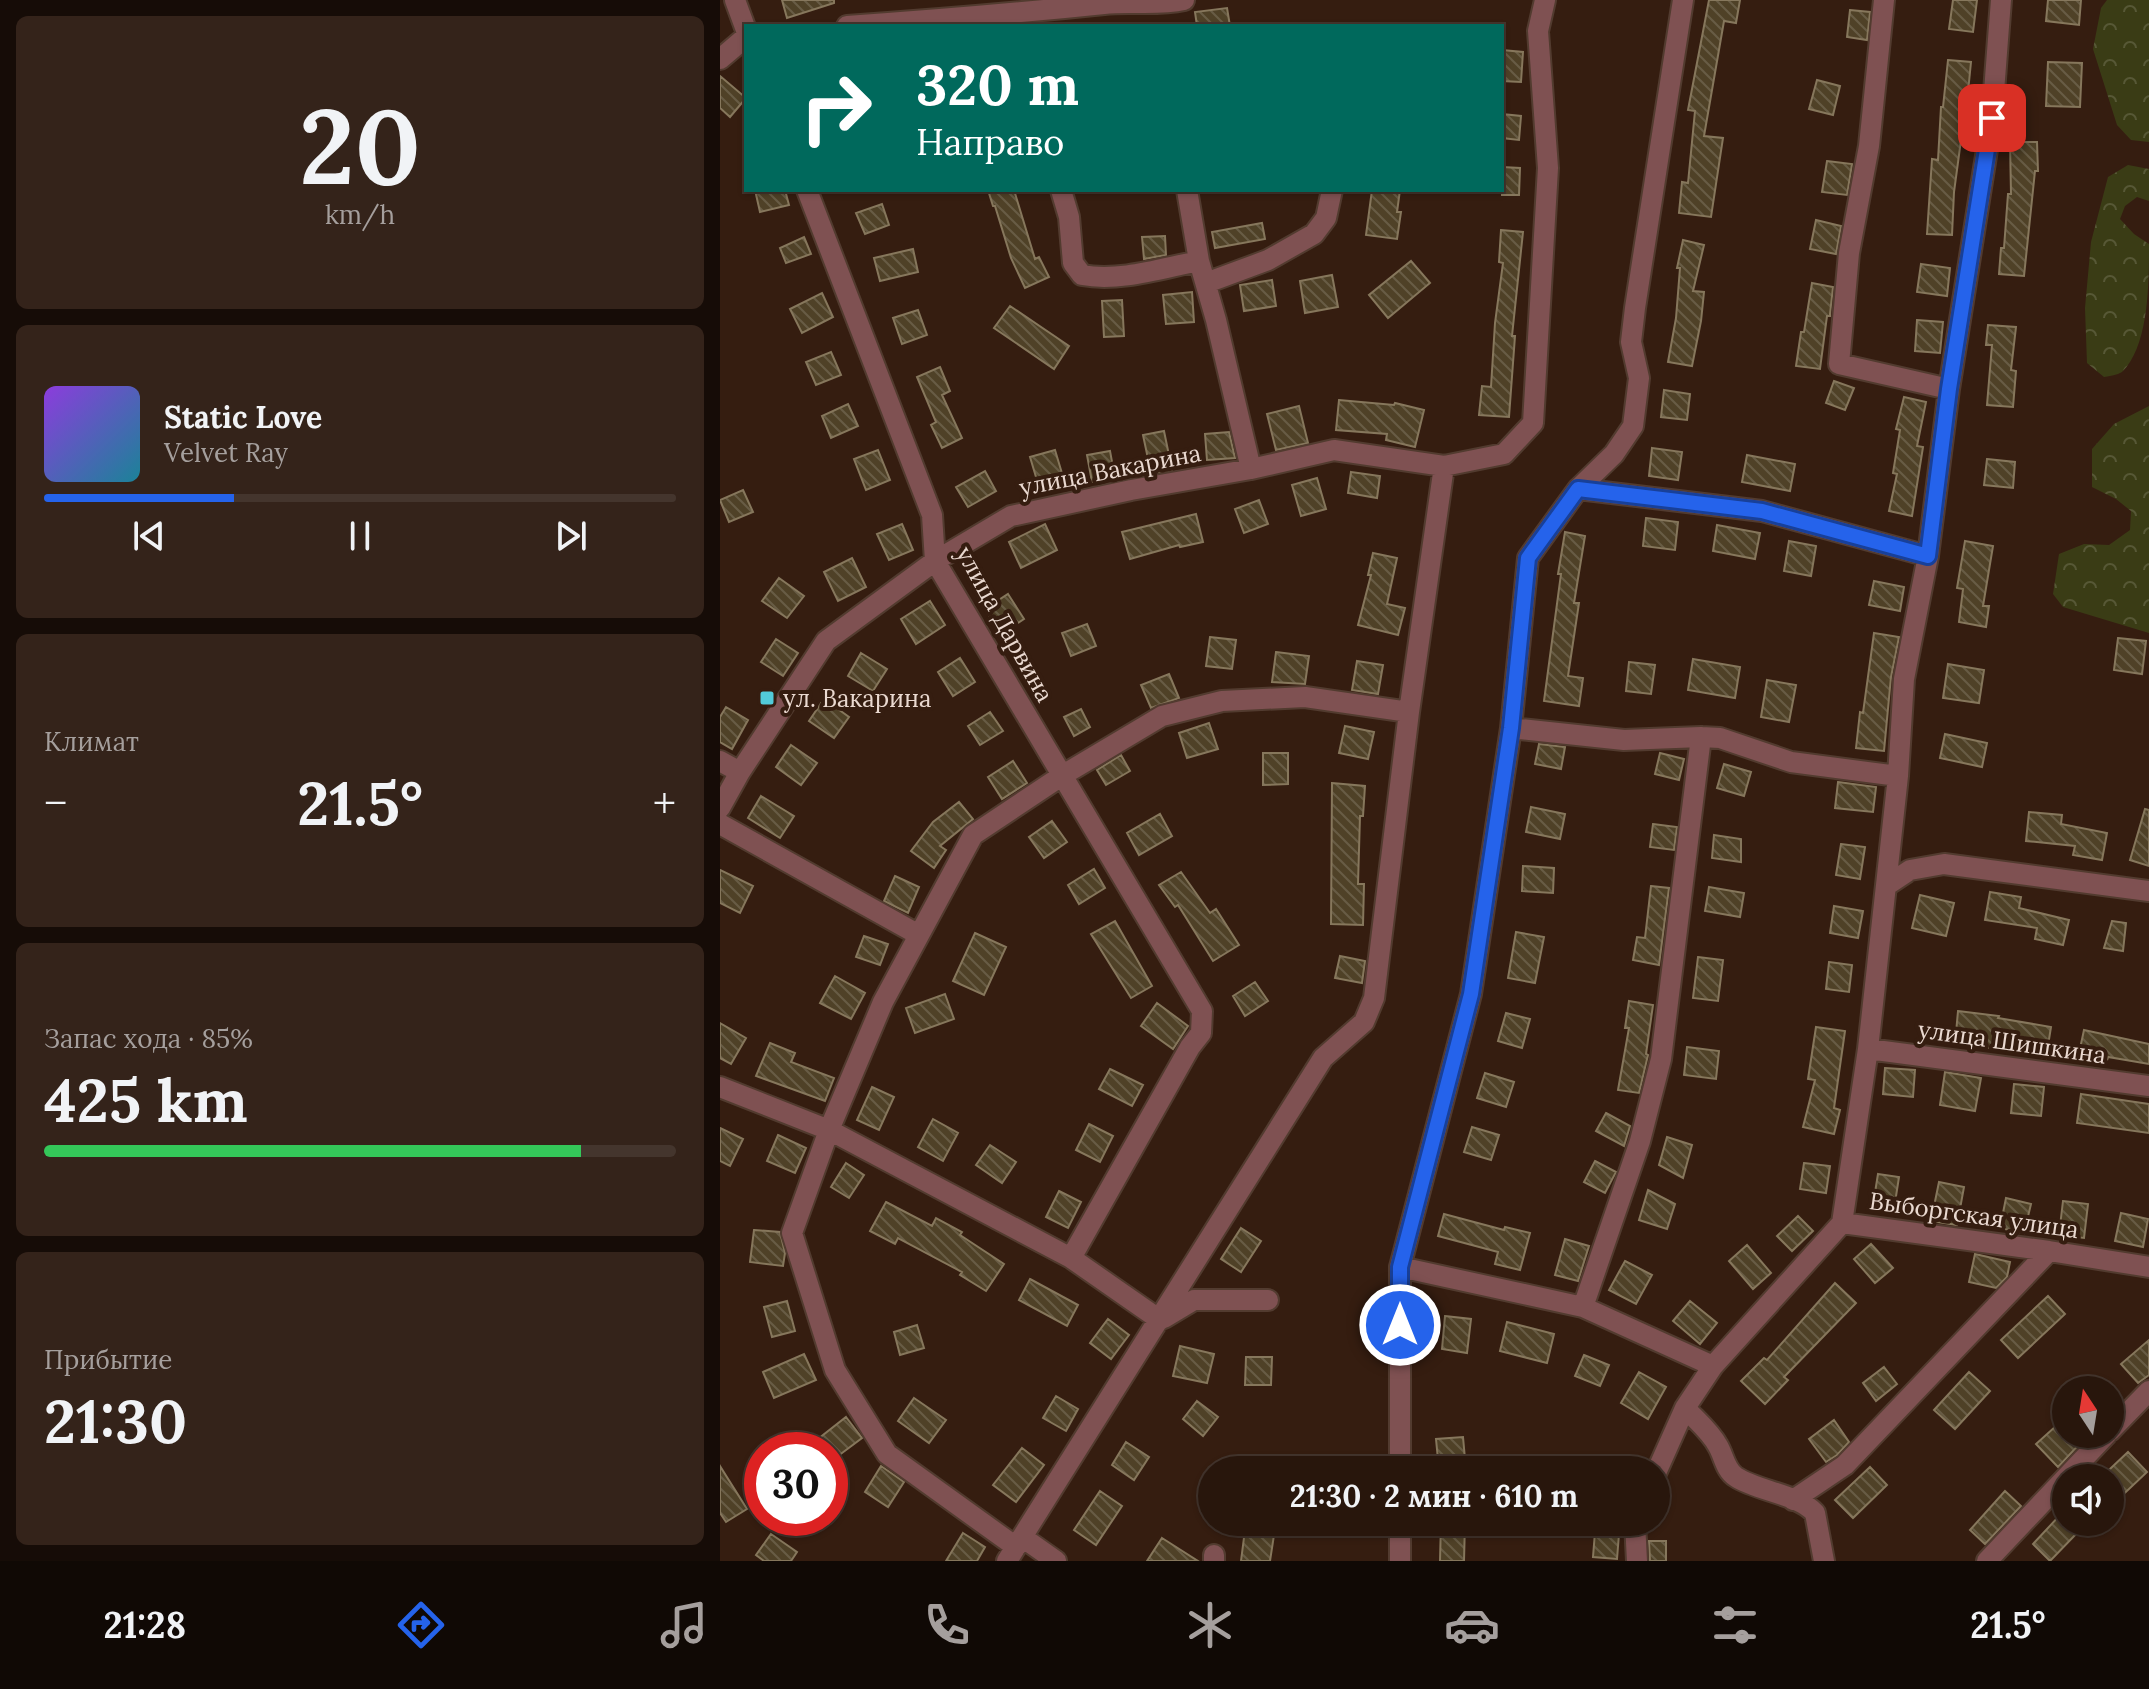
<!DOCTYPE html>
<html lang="ru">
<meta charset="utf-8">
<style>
:root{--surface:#28160c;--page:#34231a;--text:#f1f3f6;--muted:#a59f9d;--line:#44352d;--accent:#2563eb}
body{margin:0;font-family:Lora,serif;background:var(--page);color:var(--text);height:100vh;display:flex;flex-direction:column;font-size:30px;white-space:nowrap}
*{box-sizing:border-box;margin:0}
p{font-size:26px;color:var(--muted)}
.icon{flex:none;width:44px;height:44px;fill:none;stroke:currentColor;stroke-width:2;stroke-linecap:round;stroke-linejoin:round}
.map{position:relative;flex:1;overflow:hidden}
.drawer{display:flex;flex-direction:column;gap:16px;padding:16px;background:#160c07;width:720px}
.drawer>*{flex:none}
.hud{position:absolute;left:24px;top:24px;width:760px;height:168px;border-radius:0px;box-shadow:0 2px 6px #0004,0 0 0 2px var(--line);background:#00695c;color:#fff;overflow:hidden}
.needle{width:52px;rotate:348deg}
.tools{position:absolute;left:1332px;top:1376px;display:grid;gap:16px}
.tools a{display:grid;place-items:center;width:72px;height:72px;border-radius:50%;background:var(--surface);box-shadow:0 2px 6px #0004,0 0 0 2px var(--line);font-size:40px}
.speed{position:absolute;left:24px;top:1432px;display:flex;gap:16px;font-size:40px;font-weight:700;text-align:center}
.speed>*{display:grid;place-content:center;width:104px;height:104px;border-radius:50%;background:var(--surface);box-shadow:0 2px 6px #0004,0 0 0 2px var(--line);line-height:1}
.speed .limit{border:12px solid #d22;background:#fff;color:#111}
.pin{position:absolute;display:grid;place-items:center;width:68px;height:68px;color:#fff;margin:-34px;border-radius:16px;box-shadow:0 4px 12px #0006}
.me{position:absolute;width:88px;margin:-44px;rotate:0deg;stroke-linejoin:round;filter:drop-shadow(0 0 6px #0008)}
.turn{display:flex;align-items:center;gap:28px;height:168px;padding:0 40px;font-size:36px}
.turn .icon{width:104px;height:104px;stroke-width:2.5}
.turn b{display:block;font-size:56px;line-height:68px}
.big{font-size:60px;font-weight:700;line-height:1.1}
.drawer .tile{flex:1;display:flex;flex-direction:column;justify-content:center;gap:12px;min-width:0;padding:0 28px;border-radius:12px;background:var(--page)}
.drawer .dial{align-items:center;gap:0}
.dial b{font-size:104px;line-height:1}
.song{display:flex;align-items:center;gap:24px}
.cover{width:96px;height:96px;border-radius:12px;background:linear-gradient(135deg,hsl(270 70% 55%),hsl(190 70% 35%))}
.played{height:8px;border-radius:4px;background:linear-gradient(90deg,var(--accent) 30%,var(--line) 30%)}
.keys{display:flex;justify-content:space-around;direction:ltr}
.heat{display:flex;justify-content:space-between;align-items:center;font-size:44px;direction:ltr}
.charge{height:12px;border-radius:6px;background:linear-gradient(90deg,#34c759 85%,var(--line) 0)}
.trip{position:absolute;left:478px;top:1456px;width:472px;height:80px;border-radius:40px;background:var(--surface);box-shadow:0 2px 6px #0004,0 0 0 2px var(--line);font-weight:700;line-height:80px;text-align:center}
.menu{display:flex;height:128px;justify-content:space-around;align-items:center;background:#100905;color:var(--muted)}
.menu .icon{width:56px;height:56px}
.menu .active{color:var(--accent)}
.menu b{font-size:36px;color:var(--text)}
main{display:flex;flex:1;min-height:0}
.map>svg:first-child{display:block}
.forest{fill:url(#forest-crowns)}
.building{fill:url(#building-back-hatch);stroke:#86775c;stroke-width:2}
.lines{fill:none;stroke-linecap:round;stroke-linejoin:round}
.minor-casing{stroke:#523b2f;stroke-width:24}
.minor{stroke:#7f5152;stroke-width:20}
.route-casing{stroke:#184099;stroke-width:20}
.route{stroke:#2563eb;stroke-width:14}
.poi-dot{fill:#52cbd9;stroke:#351d10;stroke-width:3}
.labels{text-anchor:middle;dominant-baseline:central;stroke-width:8;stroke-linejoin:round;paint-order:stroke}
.street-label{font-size:24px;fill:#ead9d0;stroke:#351d10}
.poi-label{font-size:24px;fill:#ead9d0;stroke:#351d10;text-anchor:start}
</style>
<main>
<section class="drawer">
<div class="tile dial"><b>20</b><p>km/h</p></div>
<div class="tile">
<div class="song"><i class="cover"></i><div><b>Static Love</b><p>Velvet Ray</p></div></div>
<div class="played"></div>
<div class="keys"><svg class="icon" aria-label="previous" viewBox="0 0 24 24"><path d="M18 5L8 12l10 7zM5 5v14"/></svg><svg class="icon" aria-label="pause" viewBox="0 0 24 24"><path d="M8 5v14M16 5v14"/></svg><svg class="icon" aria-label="next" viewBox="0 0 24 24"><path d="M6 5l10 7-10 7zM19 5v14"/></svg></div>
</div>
<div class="tile"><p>Климат</p>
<div class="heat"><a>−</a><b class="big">21.5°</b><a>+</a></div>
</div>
<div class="tile"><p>Запас хода · 85%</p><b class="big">425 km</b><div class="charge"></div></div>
<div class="tile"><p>Прибытие</p><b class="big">21:30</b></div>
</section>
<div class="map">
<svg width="1429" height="1561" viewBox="0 0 1429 1561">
<defs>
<pattern id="forest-crowns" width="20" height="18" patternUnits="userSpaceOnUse" patternTransform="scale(2)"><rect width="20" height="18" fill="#3a3c15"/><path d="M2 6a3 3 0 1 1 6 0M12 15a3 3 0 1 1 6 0" fill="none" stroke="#575836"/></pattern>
<pattern id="building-back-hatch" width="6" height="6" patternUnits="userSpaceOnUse" patternTransform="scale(2)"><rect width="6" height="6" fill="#4f4127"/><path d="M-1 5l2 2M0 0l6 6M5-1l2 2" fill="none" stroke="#685c45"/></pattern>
</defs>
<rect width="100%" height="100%" fill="#351d10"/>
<!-- forest -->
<path class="forest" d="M1387 0H1429V142L1411 140 1397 125 1373 49 1381 8Z
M1408 165 1429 169V201L1417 197 1405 206 1400 219 1414 234 1429 244C1429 283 1429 346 1402 372 1397 375 1390 376 1384 377L1367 363 1365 308 1371 242 1388 177Z
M1429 406V633L1343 607 1333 594 1339 554 1364 544 1389 545 1410 530 1411 511 1396 499 1372 487V449L1394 424Z"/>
<!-- building -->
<path class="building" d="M62 0H114V3L67 18Z
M989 0H1020L1016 23 1004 21 984 136 1003 138 991 217 959 213 962 182 968 183 975 111 968 110Z
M1233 0H1257L1253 32 1229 29Z
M1328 0H1361L1359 25 1326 21Z
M507 8 510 26H477L475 12Z
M1130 10 1150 12 1147 40 1127 37Z
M782 50 803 52 801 82 782 81Z
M1228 60 1251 62 1248 92H1245L1243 140H1241L1234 192 1232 235 1207 234 1212 159 1218 160 1221 107H1223Z
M1328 62 1362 63 1360 107 1326 106Z
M0 76 26 98 10 117 0 108Z
M1097 80 1120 86 1113 115 1089 109Z
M782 114 801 116 799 140 782 138Z
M1290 142H1317L1318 171H1315L1304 276 1279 274 1281 248H1284L1288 194H1291Z
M1107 161 1132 164 1127 195 1102 192Z
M782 167 800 168 799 195H782Z
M35 190H65L69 205 40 212Z
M268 190H294L315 259 319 257 329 277 305 288 291 258 275 206H273Z
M652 190H680L677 212H681L677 239 646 235Z
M162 204 169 225 145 234 136 213Z
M1096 220 1121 226 1116 254 1090 249Z
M542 223 545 239 495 248 492 232Z
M781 230 803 232 792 336H795L789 417 759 415 762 386 771 387 775 323 783 263 779 262Z
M445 236 446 255 424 259 422 237Z
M84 237 91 254 66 263 60 248Z
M963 240 984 245 973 291 984 292 981 321 972 366 948 362 956 318 960 268H957Z
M193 249 198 272 160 281 154 258Z
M691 261 710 283 668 318 649 295Z
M1201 264 1230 268 1227 296 1197 292Z
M612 275 618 307 585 313 580 281Z
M552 280 556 306 524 311 520 285Z
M1092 283 1113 287 1110 314V316H1107L1100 369 1076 366 1081 332H1084Z
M472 292 474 322 446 324 443 295Z
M102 293 113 317 82 333 70 309Z
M402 300 404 336 384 337 382 301Z
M290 306 349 346 334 369 274 328Z
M198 310 207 335 182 344 173 318Z
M1197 320 1223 322 1220 353 1195 351Z
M1268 325 1296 327 1291 370 1296 371 1293 407 1267 405 1272 345H1266Z
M111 352 121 375 96 385 86 362Z
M220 367 230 391 222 395 242 438 222 448 211 425 216 422 197 377Z
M1114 381 1134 388 1125 410 1106 403Z
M944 390 970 394 967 420 941 417Z
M1184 397 1206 402 1197 446 1203 447 1192 516 1169 511 1177 474 1173 473 1180 430 1176 429Z
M619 400 674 405 675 403 704 410 695 447 666 440 667 434 616 430Z
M128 404 138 426 111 438 102 416Z
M579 406 588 443 556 450 547 414Z
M444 431 452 470 431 473 423 435Z
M509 432 515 458 487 460 485 434Z
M932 448 962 452 958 480 929 476Z
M158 450 170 480 146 490 134 459Z
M335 450 344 480 319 487 310 457Z
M390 451 395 478 372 482 367 455Z
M1027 455 1075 464 1070 491 1022 482Z
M1267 459 1295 462 1293 488 1264 485Z
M265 471 276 491 248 507 236 487Z
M631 472 660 476 657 498 628 493Z
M597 478 606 509 581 516 572 485Z
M23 490 33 512 9 522 0 500Z
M539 500 548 524 524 533 515 509Z
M476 514 483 542 460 547 459 545 410 559 402 532Z
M926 518 958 522 955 550 923 546Z
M182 524 193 550 169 560 157 534Z
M325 524 337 550 301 568 289 542Z
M997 525 1040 533 1035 559 993 551Z
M845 532 865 536 854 603H859L848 676 863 678 859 706 824 701 841 574H838Z
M1069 541 1096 546 1091 576 1064 571Z
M1245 541 1273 546 1263 606H1269L1266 627 1239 622 1243 589 1237 588Z
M653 553 677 558 667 604 685 608 678 635 638 625 651 575H648Z
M132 558 146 587 118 601 104 572Z
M59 578 84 596 67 618 42 601Z
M1154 581 1184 587 1180 611 1149 605Z
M288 594 304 619 281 634 265 609Z
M210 601 225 625 196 644 181 619Z
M367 624 376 646 351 656 342 633Z
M1154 633 1179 637 1171 677 1164 751 1136 748 1140 712 1143 713Z
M490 637 516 640 512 669 486 666Z
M1398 638 1426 641 1422 674 1394 670Z
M56 639 78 653 63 676 41 662Z
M556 652 589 656 585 684 552 682Z
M141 653 167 669 153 691 128 676Z
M240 658 255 682 233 696 218 672Z
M973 659 1020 667 1015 698 968 690Z
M637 661 663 665 658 694 632 690Z
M909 662 935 665 931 694 906 691Z
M1228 664 1264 670 1259 703 1223 698Z
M449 674 459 698 431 708 421 685Z
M1047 680 1076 685 1069 722 1041 717Z
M104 699 129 717 114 738 89 721Z
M6 707 28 720 12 749 0 742V717Z
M361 709 370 727 354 736 344 717Z
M270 712 283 731 260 745 248 726Z
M489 723 498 749 467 758 459 733Z
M625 726 654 732 648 759 619 753Z
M1225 734 1267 743 1262 767 1220 758Z
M819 744 845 747 841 769 815 764Z
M71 745 97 763 81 785 56 767Z
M543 753H568V784L543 785Z
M940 753 964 759 959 780 935 774Z
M401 755 410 771 386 785 377 770Z
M293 761 307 783 282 799 268 777Z
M1004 764 1031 772 1024 796 997 788Z
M1118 782 1156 787 1153 812 1115 808Z
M612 783 645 786 643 816H640L638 884H644L643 925 611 924Z
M41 796 74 816 60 838 28 818Z
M239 802 253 819 220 846 226 850 214 868 191 851 213 822Z
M811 807 845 814 840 839 806 832Z
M1425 809 1429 810V866L1410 860Z
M1309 812 1342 815 1341 824 1387 833 1382 860 1353 855 1355 846 1306 841Z
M440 814 452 836 419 855 407 833Z
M332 821 347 842 324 858 309 837Z
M933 824 957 827 954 850 930 847Z
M994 835 1021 839V862L992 858Z
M1121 844 1145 847 1140 879 1116 875Z
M803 866 834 868 833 893 802 891Z
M374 869 385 888 359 904 348 885Z
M0 870 33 886 20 913 0 903Z
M461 872 490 913 496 909 519 945 493 961 458 905 455 907 439 885Z
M175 876 199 887 188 913 164 901Z
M931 886 949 888 939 965 913 960 917 937 925 938Z
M989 887 1024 893 1020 917 985 911Z
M1270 892 1301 897 1299 908 1349 920 1343 945 1315 939 1317 928 1265 920Z
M1200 895 1234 903 1226 936 1192 928Z
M1114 906 1143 911 1138 938 1110 933Z
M395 921 432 986 411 998 371 934Z
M1392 921 1406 923 1403 951 1384 948Z
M796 932 824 937 815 983 788 978Z
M255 933 286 947 264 995 233 981Z
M144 936 168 944 160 965 136 957Z
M620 956 645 961 642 983 615 978Z
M978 957 1003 960 998 1001 973 998Z
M1109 962 1132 965 1129 992 1106 989Z
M115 976 145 993 131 1019 100 1003Z
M535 982 548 1001 525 1016 513 996Z
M225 994 234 1019 195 1033 186 1008Z
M909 1001 933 1005 926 1054 928 1055 919 1093 898 1090 909 1028H905Z
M437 1003 468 1026 453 1049 421 1026Z
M1238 1011 1279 1016 1278 1018 1331 1027 1326 1058 1297 1053V1051L1235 1044Z
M786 1013 810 1019 802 1048 778 1041Z
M0 1023 26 1038 11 1064 0 1058Z
M1096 1027 1125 1031 1114 1108 1120 1110 1114 1134 1083 1127 1095 1080 1088 1079Z
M1364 1030 1429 1044V1064L1388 1057 1386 1064 1358 1058Z
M50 1043 75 1053 71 1062 114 1078 105 1101 36 1076Z
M967 1047 999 1051 996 1079 964 1075Z
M1165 1068 1195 1070 1193 1097 1163 1094Z
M390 1069 423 1085 412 1106 379 1089Z
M1225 1072 1261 1078 1255 1111 1220 1105Z
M765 1073 794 1082 786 1107 757 1098Z
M1294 1084 1324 1087 1321 1116 1291 1113Z
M152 1087 174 1097 159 1130 137 1120Z
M1361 1094 1429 1104V1133L1357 1123Z
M886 1113 910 1126 904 1146 876 1131Z
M213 1119 238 1133 223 1161 198 1147Z
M369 1124 393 1136 380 1162 356 1150Z
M752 1127 779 1135 771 1160 744 1152Z
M0 1128 23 1139 10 1166 0 1161Z
M58 1135 86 1148 75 1173 47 1161Z
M947 1137 972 1145 963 1178 939 1165Z
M270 1145 296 1162 282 1183 256 1165Z
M875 1161 896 1172 885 1193 864 1182Z
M126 1163 144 1175 129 1198 111 1187Z
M1084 1163 1110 1166 1106 1193 1080 1189Z
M1158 1174 1179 1177 1174 1209 1153 1205Z
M1219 1182 1244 1187 1237 1225 1211 1221Z
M928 1190 955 1204 947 1229 919 1220Z
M339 1191 361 1202 348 1228 326 1217Z
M1286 1198 1311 1204 1304 1233 1280 1228Z
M1343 1201 1368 1204 1364 1238 1339 1235Z
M166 1202 212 1226 216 1218 242 1232 240 1235 284 1264 266 1291 240 1275 242 1272 178 1238 175 1244 150 1231Z
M1401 1213 1428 1219 1423 1247 1395 1241Z
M724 1214 784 1230 785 1227 810 1233 800 1270 775 1264 778 1252 718 1236Z
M1078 1216 1093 1231 1072 1251 1057 1236Z
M521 1228 541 1241 521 1272 501 1259Z
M34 1230 60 1232 65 1253 63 1266 30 1262Z
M845 1239 869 1246 858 1281 835 1275Z
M1151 1244 1173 1268 1155 1283 1134 1259Z
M1027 1245 1051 1273 1033 1289 1009 1261Z
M1255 1254 1290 1262 1287 1277 1276 1288 1249 1282Z
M905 1261 932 1275 916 1304 889 1290Z
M310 1279 358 1305 347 1326 299 1300Z
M1115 1283 1136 1303 1064 1377 1068 1380 1045 1404 1021 1381 1044 1358 1047 1360Z
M1328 1296 1345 1314 1298 1358 1281 1340Z
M67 1301 75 1331 52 1337 44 1307Z
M970 1301 997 1323 980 1344 953 1321Z
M725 1316 751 1319 747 1353 722 1349Z
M388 1319 409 1335 391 1359 370 1343Z
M787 1322 834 1334 827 1363 780 1351Z
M197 1325 204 1348 180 1355 174 1332Z
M1429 1340V1375L1418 1383 1401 1364Z
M460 1346 494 1354 487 1383 453 1376Z
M84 1354 96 1380 54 1398 43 1372Z
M864 1355 889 1365 880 1386 855 1376Z
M526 1357H552L551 1385H525Z
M1164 1367 1177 1384 1156 1401 1143 1383Z
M919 1372 946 1387 928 1419 901 1403Z
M1249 1372 1270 1391 1235 1429 1214 1410Z
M336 1396 358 1409 346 1431 323 1418Z
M194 1398 226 1420 209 1443 178 1421Z
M477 1401 498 1417 483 1436 463 1419Z
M126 1417 142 1438 114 1459 110 1455V1450H106L98 1439Z
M1346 1417V1434H1369L1338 1467 1316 1444Z
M1114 1420 1129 1442 1117 1455 1106 1462 1089 1439Z
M743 1437 746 1470H719L716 1439Z
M406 1442 429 1457 414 1480 392 1465Z
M302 1448 324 1465 296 1502 273 1485Z
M1408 1452 1427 1472 1390 1507V1469Z
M0 1466 27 1509 6 1522 0 1513Z
M161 1466 184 1482 168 1507 145 1492Z
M1150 1467 1167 1485 1133 1518 1115 1500Z
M380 1491 402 1506 376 1545 354 1530Z
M1285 1491 1301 1506 1265 1544 1250 1530Z
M1341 1514 1346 1519V1522H1350L1359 1531 1330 1561 1313 1544Z
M526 1522H556L550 1561H521Z
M721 1522H745L744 1561H720Z
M875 1532 899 1534 897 1559 873 1557Z
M243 1533 265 1547 257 1561H226Z
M51 1534 77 1552 71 1561H44L36 1555Z
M442 1538 478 1561H427Z
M929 1541H946V1561H930Z"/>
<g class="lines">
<!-- minor casing -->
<g class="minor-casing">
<path id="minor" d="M15 0 26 30
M1164 0 1149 146 1129 253 1119 364 1229 389
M127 26C213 20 298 13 384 4 411 1 437 6 464 0
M0 59 26 37
M87 190 212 515 215 561 482 1011 481 1033 470 1047 351 1258
M341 190 349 217 353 263 362 275C400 282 442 268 479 261
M467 190 479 261 496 320 531 469
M486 283 548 260 594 234 606 218 612 190
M858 489 894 454 913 426 919 378 911 342 915 308 963 0
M1208 556 1229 389 1272 118 1281 0
M791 728 904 740 981 737 1000 738 1071 762 1178 776
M0 761 20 772
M0 808 20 772 106 641 215 561 291 516 411 490 531 469 614 450 724 466 784 454 813 423 828 168 818 31 825 0
M0 824 199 935
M1166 886 1190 870 1224 864 1429 891
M1148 1049 1429 1086
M0 1087 109 1130 351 1258 440 1320
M863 1307 920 1141 941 1059 981 737
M444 1318 474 1300H548
M993 1366 863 1307 680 1267 751 994 791 728 808 558 858 489 1042 511 1208 556 1184 679 1178 776 1148 1049 1122 1223
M965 1408C976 1420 990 1431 998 1446 1004 1456 1005 1470 1016 1477 1037 1491 1078 1494 1095 1513L1104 1561
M1390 1431 1429 1391
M680 1470V1267
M936 1473 965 1408 993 1366 1122 1223 1329 1251 1429 1267
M1073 1500 1125 1465 1329 1251
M915 1522 917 1561
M302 1537 336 1561
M296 1547 167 1454 115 1370 72 1233 109 1130 163 1002 253 835 343 775 442 716 502 701 585 697 689 712
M287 1561 603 1058 644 1022 654 998 689 712 724 466
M494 1561V1555
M680 1561V1522
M1267 1561 1387 1434"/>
</g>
<!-- minor -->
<use href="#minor" class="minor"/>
</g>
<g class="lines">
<!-- route casing -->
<g class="route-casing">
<path id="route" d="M680 1325V1267L751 994 791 728 808 558 858 489 1042 511 1208 556 1229 389 1272 118"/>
</g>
<!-- route -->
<use href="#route" class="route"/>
</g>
<!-- markers -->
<rect class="poi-dot" x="39" y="690" width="16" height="16" rx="4"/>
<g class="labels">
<!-- street labels -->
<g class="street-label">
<text transform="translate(390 470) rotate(-11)">улица Вакарина</text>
<text transform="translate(285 624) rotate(61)">улица Дарвина</text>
<text transform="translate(1292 1042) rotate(8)">улица Шишкина</text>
<text transform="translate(1254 1215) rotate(8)">Выборгская улица</text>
</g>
<!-- poi labels -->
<g class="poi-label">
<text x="63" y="698">ул. Вакарина</text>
</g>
</g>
</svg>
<div class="tools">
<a><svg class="needle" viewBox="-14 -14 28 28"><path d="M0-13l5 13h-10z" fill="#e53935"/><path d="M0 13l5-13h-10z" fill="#a59f9d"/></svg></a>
<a><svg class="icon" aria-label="sound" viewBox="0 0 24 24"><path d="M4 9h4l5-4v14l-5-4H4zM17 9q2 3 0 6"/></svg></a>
</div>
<div class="speed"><div class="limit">30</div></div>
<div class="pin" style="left:1272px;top:118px;background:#d93025"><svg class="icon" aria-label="arrive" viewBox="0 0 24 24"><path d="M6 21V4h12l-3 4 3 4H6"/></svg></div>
<svg class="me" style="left:680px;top:1325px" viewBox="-20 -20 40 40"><circle r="17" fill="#2563eb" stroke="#fff" stroke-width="3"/><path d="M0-11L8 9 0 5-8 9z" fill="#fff"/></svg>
<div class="trip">21:30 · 2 мин · 610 m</div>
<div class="hud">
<div class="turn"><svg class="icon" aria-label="right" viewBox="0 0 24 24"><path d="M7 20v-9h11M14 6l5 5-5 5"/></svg><div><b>320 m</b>Направо</div></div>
</div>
</div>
</main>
<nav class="menu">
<b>21:28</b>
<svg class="icon active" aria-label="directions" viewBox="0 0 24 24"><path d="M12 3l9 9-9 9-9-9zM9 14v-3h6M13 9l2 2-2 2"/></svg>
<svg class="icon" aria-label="music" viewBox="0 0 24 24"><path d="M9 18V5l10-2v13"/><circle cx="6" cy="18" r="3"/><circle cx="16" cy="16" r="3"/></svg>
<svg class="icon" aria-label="phone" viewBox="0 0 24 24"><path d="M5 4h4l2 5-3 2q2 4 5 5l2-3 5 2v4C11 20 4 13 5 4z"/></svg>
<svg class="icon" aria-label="climate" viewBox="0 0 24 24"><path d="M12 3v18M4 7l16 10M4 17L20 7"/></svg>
<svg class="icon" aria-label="car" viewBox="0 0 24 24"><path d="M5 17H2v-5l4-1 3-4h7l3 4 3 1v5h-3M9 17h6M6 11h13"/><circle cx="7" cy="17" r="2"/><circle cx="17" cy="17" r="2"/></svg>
<svg class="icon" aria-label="filters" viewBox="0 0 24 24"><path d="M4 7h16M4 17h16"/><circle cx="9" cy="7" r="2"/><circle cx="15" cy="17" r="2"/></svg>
<b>21.5°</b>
</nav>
